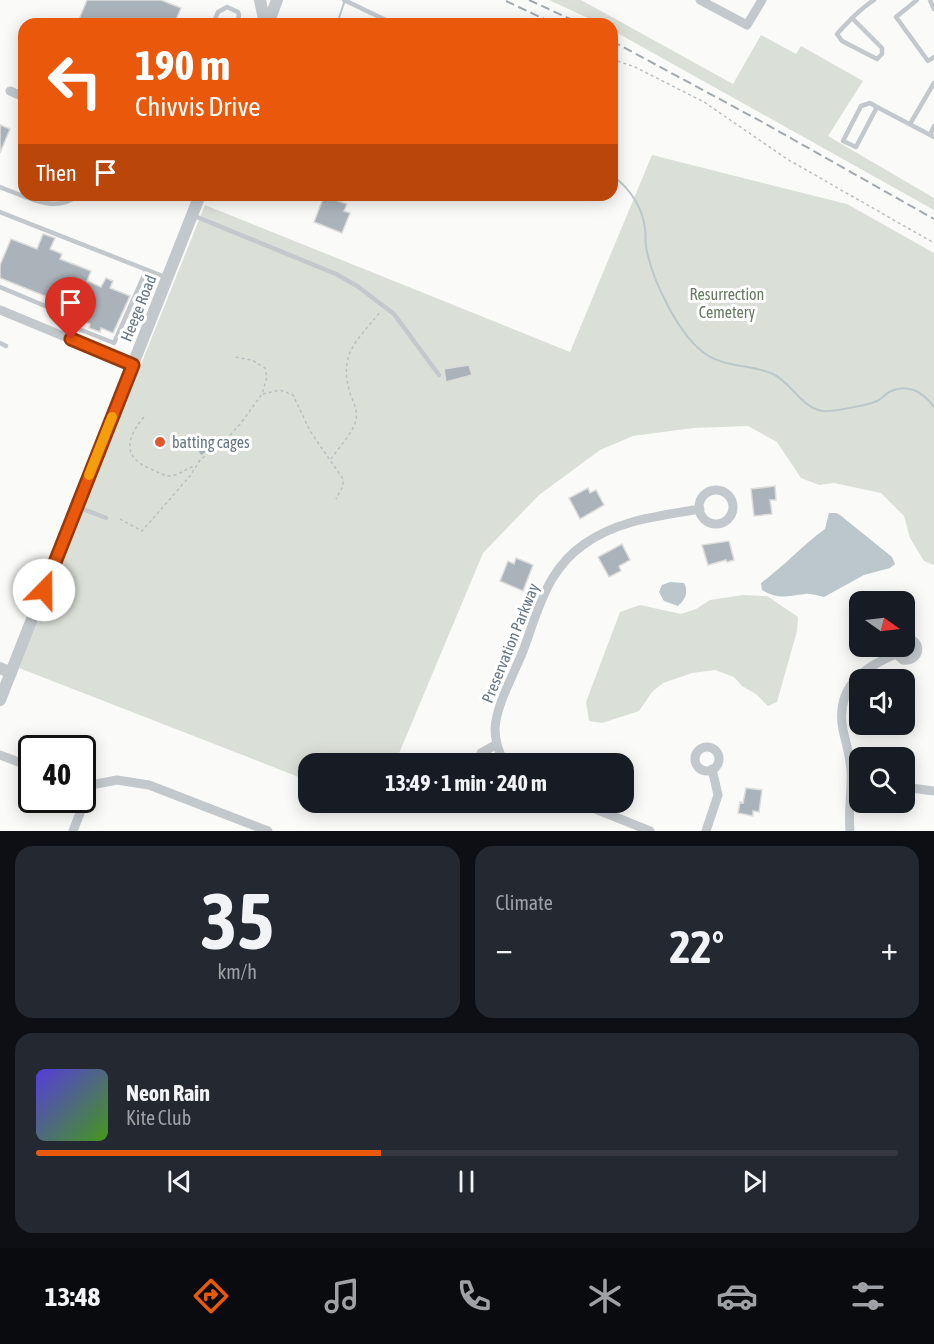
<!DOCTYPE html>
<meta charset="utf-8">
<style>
:root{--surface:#171b24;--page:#242831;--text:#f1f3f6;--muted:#9ea1a6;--line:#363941;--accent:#ea580c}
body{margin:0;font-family:"Asap Condensed",sans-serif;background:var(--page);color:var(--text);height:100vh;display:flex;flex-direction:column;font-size:22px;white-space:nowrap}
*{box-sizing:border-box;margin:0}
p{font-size:20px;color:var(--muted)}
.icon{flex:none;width:33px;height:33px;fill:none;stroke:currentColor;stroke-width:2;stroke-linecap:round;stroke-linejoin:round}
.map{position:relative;height:831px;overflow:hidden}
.drawer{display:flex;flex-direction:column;gap:15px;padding:15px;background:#0d0f14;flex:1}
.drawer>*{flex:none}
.guide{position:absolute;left:18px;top:18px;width:600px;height:183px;border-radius:18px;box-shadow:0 3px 15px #0003;background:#ea580c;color:#fff;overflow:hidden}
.needle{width:39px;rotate:104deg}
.controls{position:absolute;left:849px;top:591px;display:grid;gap:12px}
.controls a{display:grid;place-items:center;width:66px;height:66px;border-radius:12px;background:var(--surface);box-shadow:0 3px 15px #0003;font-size:30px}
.speed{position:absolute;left:18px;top:735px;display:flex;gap:12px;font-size:30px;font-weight:700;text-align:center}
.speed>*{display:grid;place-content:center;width:78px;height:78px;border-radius:50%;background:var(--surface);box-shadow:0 3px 15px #0003;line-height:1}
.speed .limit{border:3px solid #111;border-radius:9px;background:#fff;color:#111}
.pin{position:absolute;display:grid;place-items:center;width:51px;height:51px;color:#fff;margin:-62px -26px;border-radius:50% 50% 50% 0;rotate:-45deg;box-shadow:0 0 6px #0007}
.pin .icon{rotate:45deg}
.me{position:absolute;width:66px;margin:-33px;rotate:22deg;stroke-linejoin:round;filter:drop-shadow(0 0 4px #0008)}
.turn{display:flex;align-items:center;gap:21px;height:126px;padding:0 18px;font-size:27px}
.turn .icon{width:78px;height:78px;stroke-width:2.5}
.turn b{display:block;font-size:42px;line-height:51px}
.then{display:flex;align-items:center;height:57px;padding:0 18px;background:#0003;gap:12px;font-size:22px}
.big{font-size:45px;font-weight:700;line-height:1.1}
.drawer .card{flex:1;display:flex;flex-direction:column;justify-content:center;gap:9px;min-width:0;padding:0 21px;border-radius:18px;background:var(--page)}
.drawer .dial{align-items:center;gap:0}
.dial b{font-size:78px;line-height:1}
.song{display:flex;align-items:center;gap:18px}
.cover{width:72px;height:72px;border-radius:9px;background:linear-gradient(135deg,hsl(250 70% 55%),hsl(100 70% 35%))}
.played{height:6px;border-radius:3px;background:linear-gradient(90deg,var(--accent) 40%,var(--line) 40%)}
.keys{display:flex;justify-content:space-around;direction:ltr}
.heat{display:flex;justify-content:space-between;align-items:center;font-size:33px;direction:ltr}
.drawer .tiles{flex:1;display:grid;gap:15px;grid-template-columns:1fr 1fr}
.card:last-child{grid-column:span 2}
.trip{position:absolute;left:298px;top:753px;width:336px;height:60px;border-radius:18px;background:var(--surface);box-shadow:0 3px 15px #0003;font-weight:700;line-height:60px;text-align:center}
.menu{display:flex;height:96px;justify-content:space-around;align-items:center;background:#090b0e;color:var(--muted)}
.menu .icon{width:42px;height:42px}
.menu .active{color:var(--accent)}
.menu b{font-size:27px;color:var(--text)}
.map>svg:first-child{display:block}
.green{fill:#dadfd7}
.water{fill:#bbc7cb}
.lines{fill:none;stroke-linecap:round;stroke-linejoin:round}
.stream{stroke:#bbc7cb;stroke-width:2}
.building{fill:#aab3b9;stroke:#dcdcda;stroke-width:1.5}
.path{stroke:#bbbfc2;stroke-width:1.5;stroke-dasharray:3 3;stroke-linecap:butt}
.service{stroke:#c3c8cc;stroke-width:4.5}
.minor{stroke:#c3c8cc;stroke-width:9}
.tertiary{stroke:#c3c8cc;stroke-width:12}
.rail{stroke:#a2aab0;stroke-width:2;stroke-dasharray:9 4.5;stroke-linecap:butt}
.route-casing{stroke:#983908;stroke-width:15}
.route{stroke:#ea580c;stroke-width:10}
.slow{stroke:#f59e0b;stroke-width:10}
.poi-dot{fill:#e4572e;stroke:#fff;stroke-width:2}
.labels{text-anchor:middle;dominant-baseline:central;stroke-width:6;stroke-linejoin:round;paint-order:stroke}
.park-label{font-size:16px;fill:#687a64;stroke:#fff}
.street-label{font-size:16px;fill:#657683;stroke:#fff}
.poi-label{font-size:16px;fill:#657683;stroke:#fff;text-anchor:start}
</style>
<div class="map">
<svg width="934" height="831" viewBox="0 0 934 831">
<rect width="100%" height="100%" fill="#fafaf8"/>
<!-- green -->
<path class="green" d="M549 0H581L733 84 761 35 796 54 801 46 863 81 828 136 934 198V210L612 30V24H601Z
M652 155 847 204 934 253V565L924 561 910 538 904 516 881 493 834 483 819 485 801 478 777 442 748 426 693 428 633 436 600 450 539 495 483 553 395 763 309 764V781L19 668 205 205 570 352Z
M743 595 767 596 798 617 797 631 777 702 768 706 756 694 742 686 734 677 715 670 692 673 663 683 652 692 639 711 602 723 589 721 586 702 620 612 640 605 681 614 696 609 710 600Z"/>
<!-- water -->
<path class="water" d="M829 513H836L840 515 892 557 895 564 890 568 864 575 824 597C818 596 811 593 805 594 785 596 780 600 762 590L761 583C784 566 803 545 825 529Z
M670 582 684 583C689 592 685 600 678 606L664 601 659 592 662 585Z"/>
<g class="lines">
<!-- stream -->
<path class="stream" d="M337 24 345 0
M612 175C629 188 642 206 645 228 646 234 645 240 646 246 651 278 679 337 707 355 727 368 752 364 773 374 792 383 801 408 823 411 831 412 869 405 877 401 882 399 886 393 891 391 909 383 924 393 934 407"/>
</g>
<!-- building -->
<path class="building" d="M87 0H161L181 8 174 24H77Z
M0 125 10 129 0 153Z
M324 196 347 204 344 211 350 213 342 233 314 222Z
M43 234 55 238 50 249 62 254 60 259 91 271 87 281 101 287 106 278 113 281 110 288 130 296 113 333 101 328 100 332 89 328 90 324 72 317 75 308 0 278V265L11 239 37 249Z
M469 365 472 375 446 382 444 369Z
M204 439 211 449 201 456 194 446Z
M775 486 776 500H770L772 514 754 516 751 489Z
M588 488 590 493 596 490 604 505 580 519 569 498Z
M729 541 734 560 727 562 726 560 708 565 702 545Z
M622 544 630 560 619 566 621 571 609 577 598 557Z
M516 558 533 565 523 591 500 581 508 561 514 564Z
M746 788 762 790 759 812 753 811V816L738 813 740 802 743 803Z"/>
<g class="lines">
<!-- path -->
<path class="path" d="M612 59 635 67 704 102 787 159 934 243
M263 394 280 390 293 395 310 431 343 479V486L336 499
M144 417C125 439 123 458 151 469 157 472 163 475 169 476 179 476 186 468 195 466
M331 459C339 447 353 433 356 420 358 410 353 402 350 393 338 354 357 341 380 312
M120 519 142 531 190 476 200 460 225 441 241 423 262 394 267 377 265 368 252 360 235 357"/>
<!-- service -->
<path class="service" d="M344 0 394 24
M917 0 896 17 928 61 934 57
M930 0 934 9
M852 18 882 48V54L877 59 842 41 837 34C849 21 859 10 874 0
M213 24 218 12 227 7 238 12 239 15 237 24
M877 107 856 147 843 141 861 106 870 103 877 107 934 137
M910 124 934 83
M930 135 934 126
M0 187C25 196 55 215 78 195
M0 212 165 277
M192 215 336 274 357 286 394 314 439 375
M0 287 50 308 56 320 114 343 146 271
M0 343 6 346
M78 507 106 518"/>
<!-- minor -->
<path class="minor" d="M700 0 747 25 762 0
M10 91 24 97
M0 310 133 365
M699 507a17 17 0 1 1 34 0a17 17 0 1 1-34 0Z
M896 646V654L903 660C922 662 923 638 904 638
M695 759a12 12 0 1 1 24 0a12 12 0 1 1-24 0Z
M0 755 32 767
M479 764 481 753 497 744
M505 764C499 753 495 741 495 729 496 705 514 674 523 651 532 627 539 601 552 579 560 566 570 554 583 545 617 520 659 516 700 509
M82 784 91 785 117 780 149 785 268 831
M904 787 934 791
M578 802 650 831
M73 831 91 785
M706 831 718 795 712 769
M850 831C848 810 852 791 851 771 850 756 846 743 843 730 835 688 862 668 896 654"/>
<!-- tertiary -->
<path class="tertiary" d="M260 0 265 24
M268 24 277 0
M0 668 11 673
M0 700 200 195"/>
<!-- rail -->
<path class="rail" d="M529 0 581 24
M506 1 555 24
M612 41 764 123 934 219"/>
</g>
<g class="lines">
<!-- route casing -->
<g class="route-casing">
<path id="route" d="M44 590 133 365 71 339"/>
</g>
<!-- route -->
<use href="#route" class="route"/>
<!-- slow -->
<path class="slow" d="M89 475 112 417"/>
</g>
<!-- markers -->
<circle class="poi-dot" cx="160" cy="442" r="6"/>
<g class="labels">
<!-- park labels -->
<g class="park-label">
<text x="727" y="294">Resurrection<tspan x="727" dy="18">Cemetery</tspan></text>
</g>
<!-- street labels -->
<g class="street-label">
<text transform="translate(138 308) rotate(-68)">Heege Road</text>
<text transform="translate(510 643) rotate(-68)">Preservation Parkway</text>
</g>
<!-- poi labels -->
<g class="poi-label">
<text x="172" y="442">batting cages</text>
</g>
</g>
</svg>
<div class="controls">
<a><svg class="needle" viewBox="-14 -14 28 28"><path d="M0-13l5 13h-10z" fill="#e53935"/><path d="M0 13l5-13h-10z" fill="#9ea1a6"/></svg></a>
<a><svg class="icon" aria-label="sound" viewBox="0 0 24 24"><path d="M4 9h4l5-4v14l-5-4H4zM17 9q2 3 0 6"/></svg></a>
<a><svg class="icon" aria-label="search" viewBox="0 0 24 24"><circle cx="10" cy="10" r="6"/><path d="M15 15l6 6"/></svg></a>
</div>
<div class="speed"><div class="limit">40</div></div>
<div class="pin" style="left:71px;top:339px;background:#d93025"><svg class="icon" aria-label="arrive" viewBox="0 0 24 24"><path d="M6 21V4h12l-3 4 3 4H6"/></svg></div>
<svg class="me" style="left:44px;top:590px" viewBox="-20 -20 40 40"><circle r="19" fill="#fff"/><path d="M0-13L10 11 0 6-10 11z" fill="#ea580c"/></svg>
<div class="trip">13:49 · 1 min · 240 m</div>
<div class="guide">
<div class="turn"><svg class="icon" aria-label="left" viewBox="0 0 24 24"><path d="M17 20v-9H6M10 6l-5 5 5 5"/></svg><div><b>190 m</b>Chivvis Drive</div></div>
<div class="then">Then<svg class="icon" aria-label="arrive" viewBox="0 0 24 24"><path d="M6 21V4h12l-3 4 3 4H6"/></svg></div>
</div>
</div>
<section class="drawer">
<div class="tiles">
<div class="card dial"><b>35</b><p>km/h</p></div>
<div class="card"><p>Climate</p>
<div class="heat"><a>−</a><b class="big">22°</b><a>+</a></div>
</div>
<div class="card">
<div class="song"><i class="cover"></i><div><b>Neon Rain</b><p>Kite Club</p></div></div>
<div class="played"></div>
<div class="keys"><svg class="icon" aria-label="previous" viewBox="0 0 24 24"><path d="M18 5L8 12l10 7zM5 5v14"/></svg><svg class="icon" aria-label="pause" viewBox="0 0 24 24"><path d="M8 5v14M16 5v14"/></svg><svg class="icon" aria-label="next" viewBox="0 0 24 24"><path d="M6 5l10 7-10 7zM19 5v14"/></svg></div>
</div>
</div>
</section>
<nav class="menu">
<b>13:48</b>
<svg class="icon active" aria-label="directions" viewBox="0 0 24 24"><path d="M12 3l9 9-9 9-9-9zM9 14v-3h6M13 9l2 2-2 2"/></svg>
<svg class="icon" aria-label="music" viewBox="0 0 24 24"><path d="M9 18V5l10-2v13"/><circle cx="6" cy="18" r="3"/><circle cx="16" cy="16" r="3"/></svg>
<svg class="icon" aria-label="phone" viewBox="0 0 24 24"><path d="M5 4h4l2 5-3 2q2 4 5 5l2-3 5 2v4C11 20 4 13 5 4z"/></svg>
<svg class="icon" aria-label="climate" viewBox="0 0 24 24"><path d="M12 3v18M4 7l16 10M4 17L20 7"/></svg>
<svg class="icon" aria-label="car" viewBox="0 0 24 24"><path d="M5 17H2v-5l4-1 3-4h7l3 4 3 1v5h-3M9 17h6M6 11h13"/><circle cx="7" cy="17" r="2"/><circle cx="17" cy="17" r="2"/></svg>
<svg class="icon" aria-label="filters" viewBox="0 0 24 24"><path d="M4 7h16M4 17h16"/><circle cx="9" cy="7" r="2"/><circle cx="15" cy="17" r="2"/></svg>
</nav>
